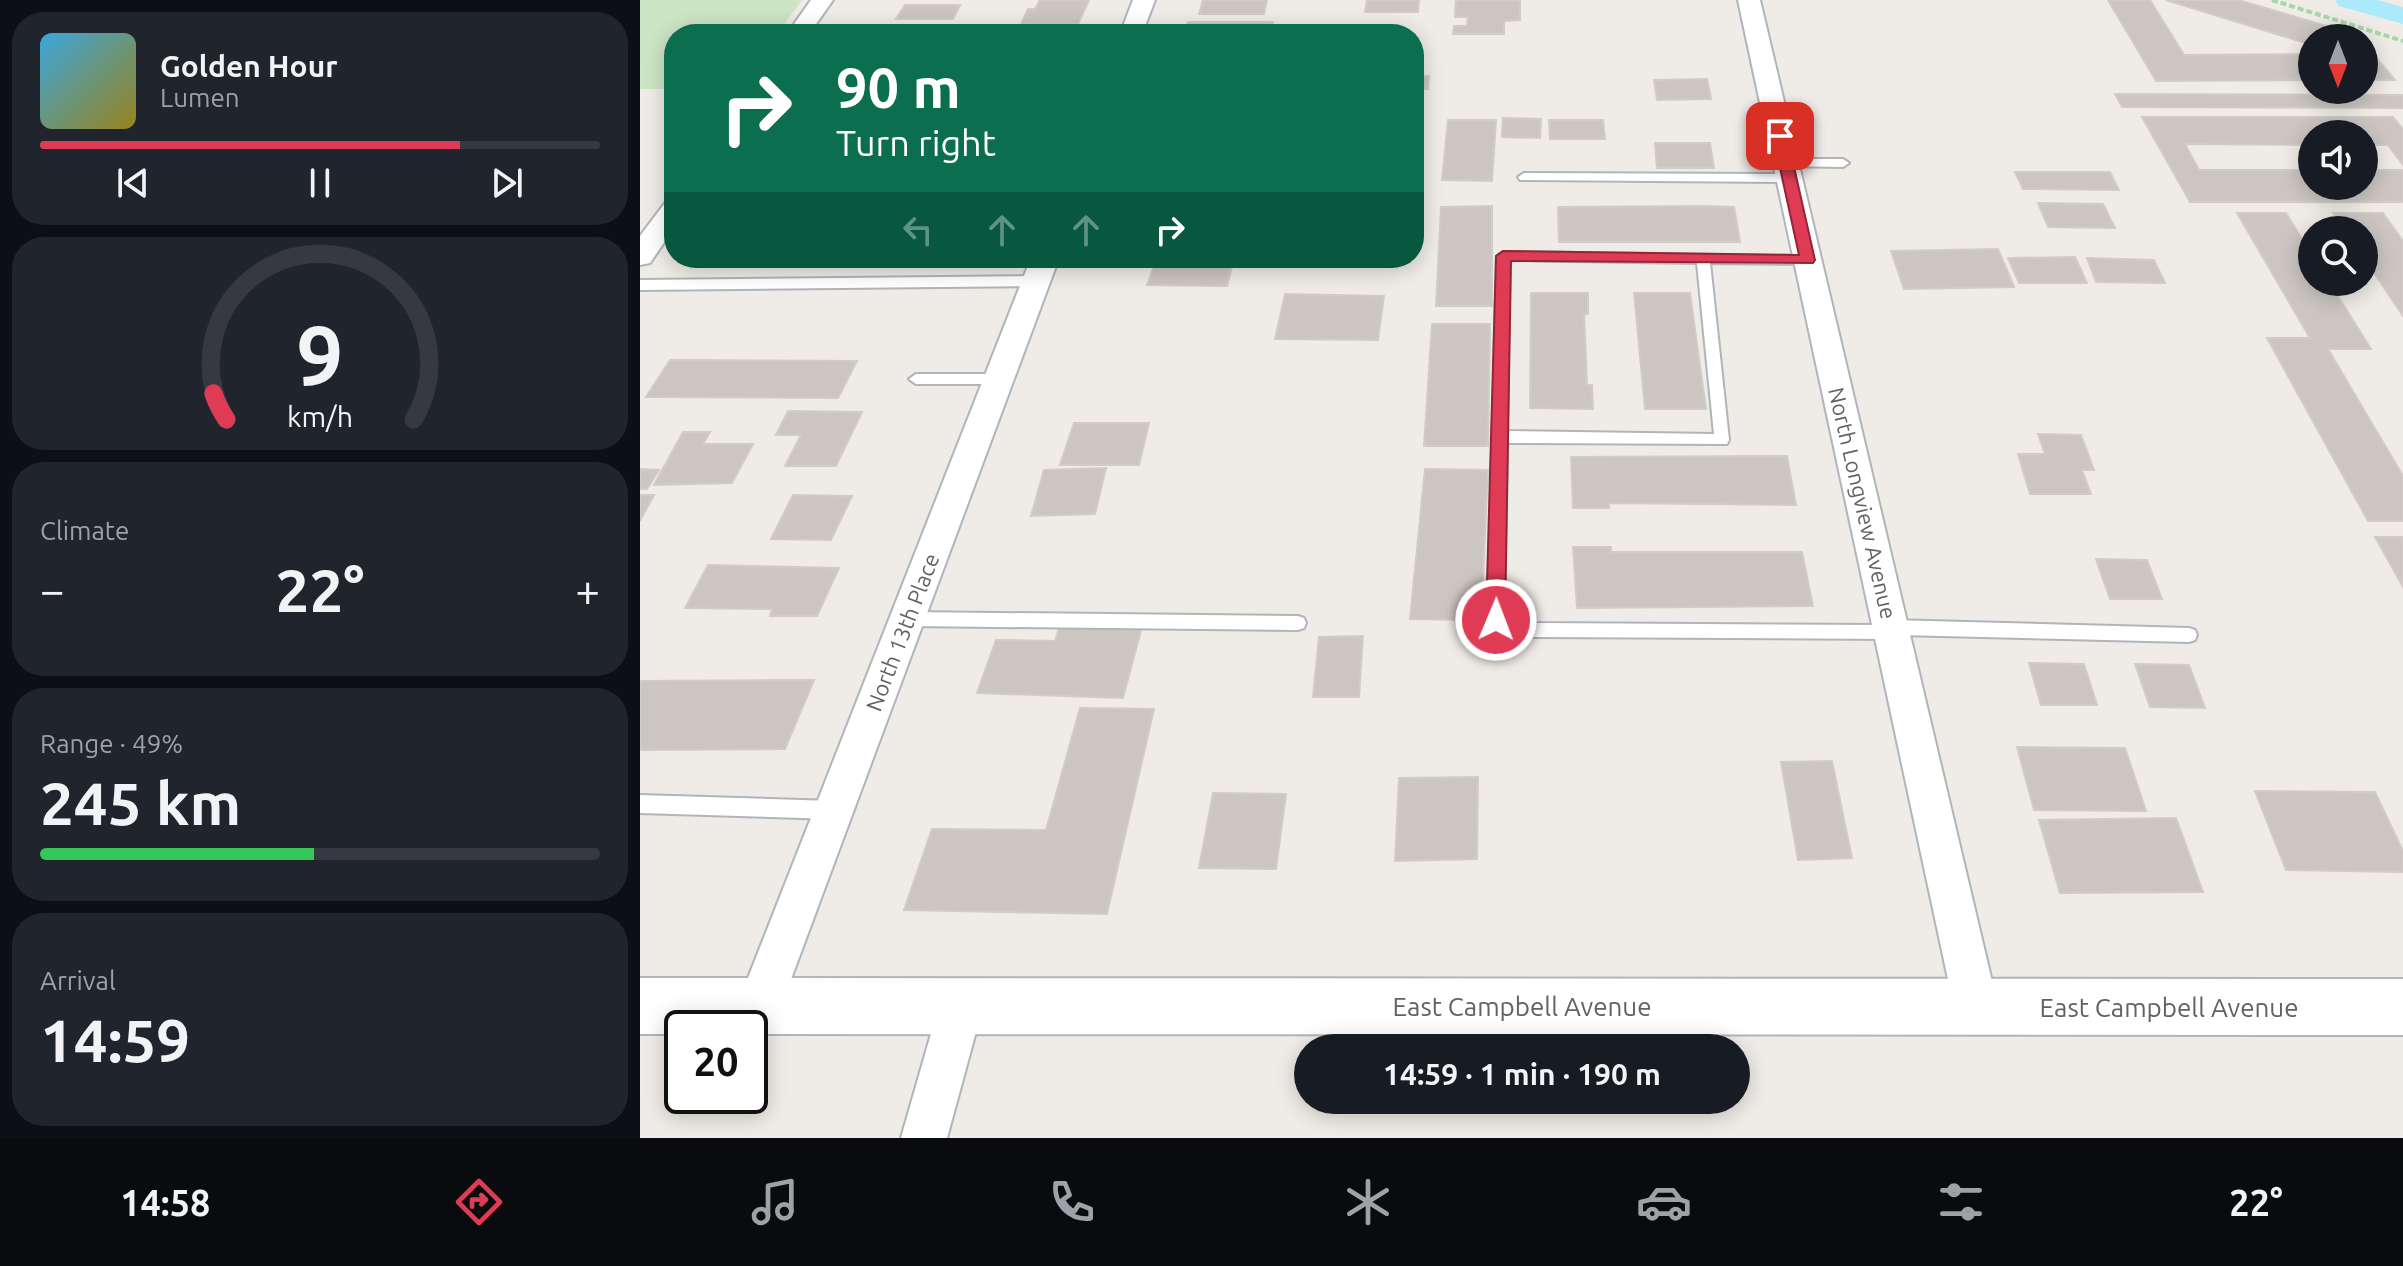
<!DOCTYPE html>
<meta charset="utf-8">
<style>
:root{--surface:#171b24;--page:#20242c;--text:#f1f3f6;--muted:#9ea1a6;--line:#363941;--accent:#df3b55}
body{margin:0;font-family:Ubuntu,sans-serif;background:var(--page);color:var(--text);height:100vh;display:flex;flex-direction:column;font-size:30px;white-space:nowrap}
*{box-sizing:border-box;margin:0}
p{font-size:26px;color:var(--muted)}
.icon{flex:none;width:44px;height:44px;fill:none;stroke:currentColor;stroke-width:2;stroke-linecap:round;stroke-linejoin:round}
.map{position:relative;flex:1;overflow:hidden}
.side{display:flex;flex-direction:column;gap:12px;padding:12px;background:#0d0f14;width:640px}
.side>*{flex:none}
.hud{position:absolute;left:24px;top:24px;width:760px;height:244px;border-radius:32px;box-shadow:0 4px 20px #0003;background:#0b6e4f;color:#fff;overflow:hidden}
.needle{width:52px;rotate:180deg}
.controls{position:absolute;left:1658px;top:24px;display:grid;gap:16px}
.controls a{display:grid;place-items:center;width:80px;height:80px;border-radius:50%;background:var(--surface);box-shadow:0 4px 20px #0003;font-size:40px}
.speed{position:absolute;left:24px;top:1010px;display:flex;gap:16px;font-size:40px;font-weight:700;text-align:center}
.speed>*{display:grid;place-content:center;width:104px;height:104px;border-radius:50%;background:var(--surface);box-shadow:0 4px 20px #0003;line-height:1}
.speed .limit{border:4px solid #111;border-radius:12px;background:#fff;color:#111}
.pin{position:absolute;display:grid;place-items:center;width:68px;height:68px;color:#fff;margin:-34px;border-radius:16px;box-shadow:0 4px 12px #0006}
.me{position:absolute;width:88px;margin:-44px;rotate:1deg;stroke-linejoin:round;filter:drop-shadow(0 0 6px #0008)}
.turn{display:flex;align-items:center;gap:28px;height:168px;padding:0 40px;font-size:36px}
.turn .icon{width:104px;height:104px;stroke-width:2.5}
.turn b{display:block;font-size:56px;line-height:68px}
.lanes{display:flex;align-items:center;height:76px;padding:0 40px;background:#0003;justify-content:center;gap:40px;direction:ltr}
.lanes .off{opacity:.35}
.big{font-size:60px;font-weight:700;line-height:1.1}
.side .card{flex:1;display:flex;flex-direction:column;justify-content:center;gap:12px;min-width:0;padding:0 28px;border-radius:32px;background:var(--page)}
.side .dial{align-items:center;gap:0}
.dial svg{height:208px;overflow:visible;fill:none;stroke:var(--line);stroke-width:7;stroke-linecap:round;text-anchor:middle}
.dial text{fill:var(--text);stroke:none}
.song{display:flex;align-items:center;gap:24px}
.cover{width:96px;height:96px;border-radius:12px;background:linear-gradient(135deg,hsl(200 70% 55%),hsl(50 70% 35%))}
.played{height:8px;border-radius:4px;background:linear-gradient(90deg,var(--accent) 75%,var(--line) 75%)}
.keys{display:flex;justify-content:space-around;direction:ltr}
.heat{display:flex;justify-content:space-between;align-items:center;font-size:44px;direction:ltr}
.charge{height:12px;border-radius:6px;background:linear-gradient(90deg,#34c759 49%,var(--line) 0)}
.trip{position:absolute;left:654px;top:1034px;width:456px;height:80px;border-radius:40px;background:var(--surface);box-shadow:0 4px 20px #0003;font-weight:700;line-height:80px;text-align:center}
.tab-bar{display:flex;height:128px;justify-content:space-around;align-items:center;background:#090b0e;color:var(--muted)}
.tab-bar .icon{width:56px;height:56px}
.tab-bar .selected{color:var(--accent)}
.tab-bar b{font-size:36px;color:var(--text)}
main{display:flex;flex:1;min-height:0}
.map>svg:first-child{display:block}
.green{fill:#cce5c4}
.lines{fill:none;stroke-linecap:round;stroke-linejoin:round}
.canal{fill:#abeafa;fill-rule:evenodd}
.building{fill:#cbc6c2;stroke:#d3cbc5;stroke-width:2}
.lane-casing{stroke:#b1b5b7;stroke-width:4}
.street-casing{stroke:#b1b5b7;stroke-width:4}
.secondary-casing{stroke:#b0b5b8;stroke-width:4}
.path{stroke:#a8d6a9;stroke-width:4;stroke-dasharray:6 3;stroke-linecap:butt}
.lane{fill:#fff;fill-rule:evenodd}
.street{fill:#fff;fill-rule:evenodd}
.secondary{fill:#fff;fill-rule:evenodd}
.route{fill:#df3b55;stroke:#912637;stroke-width:2}
.labels{text-anchor:middle;dominant-baseline:central;stroke-width:7;stroke-linejoin:round;paint-order:stroke}
.street-label{font-size:22px;fill:#5e6365;stroke:#fff}
.near-street-label{font-size:26px;fill:#5e6365;stroke:#fff}
</style>
<main>
<section class="side">
<div class="card">
<div class="song"><i class="cover"></i><div><b>Golden Hour</b><p>Lumen</p></div></div>
<div class="played"></div>
<div class="keys"><svg class="icon" aria-label="previous" viewBox="0 0 24 24"><path d="M18 5L8 12l10 7zM5 5v14"/></svg><svg class="icon" aria-label="pause" viewBox="0 0 24 24"><path d="M8 5v14M16 5v14"/></svg><svg class="icon" aria-label="next" viewBox="0 0 24 24"><path d="M6 5l10 7-10 7zM19 5v14"/></svg></div>
</div>
<div class="card dial"><svg viewBox="0 0 100 80">
<path d="M14 69A42 42 0 1 1 86 69"/>
<path d="M14 69A42 42 0 0 1 9 59" stroke="#df3b55"/>
<text x="50" y="56" font-size="32" font-weight="700">9</text>
<text x="50" y="72" font-size="11">km/h</text>
</svg></div>
<div class="card"><p>Climate</p>
<div class="heat"><a>−</a><b class="big">22°</b><a>+</a></div>
</div>
<div class="card"><p>Range · 49%</p><b class="big">245 km</b><div class="charge"></div></div>
<div class="card"><p>Arrival</p><b class="big">14:59</b></div>
</section>
<div class="map">
<svg width="1763" height="1138" viewBox="0 0 1763 1138">
<rect width="100%" height="100%" fill="#efebe6"/>
<!-- green -->
<path class="green" d="M0 0H162L137 34H34V89H0Z"/>
<g class="lines">
<!-- canal -->
<path class="canal" d="M1695 0H1737L1763 7V24L1699 6Z"/>
</g>
<!-- building -->
<path class="building" d="M400 0H449L438 24H381L388 9H395Z
M563 0H627L624 14H559Z
M727 0H779L778 12H725Z
M816 0H880V20L864 21V34H813L814 26H827L828 17H815Z
M1468 0H1510L1544 55 1672 54V80L1516 81Z
M1526 0H1598L1711 33 1708 38H1672V45Z
M265 5H320L313 19H256Z
M548 22H633L630 34H544Z
M1724 54H1733L1755 80H1724Z
M774 64H777L776 76H789L788 89H775L774 97Z
M1067 79 1071 99 1017 100 1014 80Z
M1475 94 1763 95V108L1482 107Z
M1502 117H1753L1763 129V165L1748 145H1724V134H1672V145L1545 144 1559 170H1672V186H1724V170H1763V202H1550Z
M863 118 901 119 900 138 862 137Z
M808 120H856L852 181 802 180Z
M909 120H963L965 139H910Z
M1015 143H1070L1074 168H1017Z
M1375 172H1470L1479 190 1383 189Z
M1398 203 1463 204 1475 228 1408 227Z
M852 206V306H796L801 207Z
M1064 206 1094 207 1100 242H919L918 207Z
M1597 213H1646L1672 255V282H1689L1731 349H1688L1763 476V521H1728L1627 338H1670Z
M1693 213H1743L1763 241V316L1724 258V230H1705Z
M1358 249 1374 287 1264 289 1251 251Z
M1435 257 1447 283H1379L1368 258Z
M517 258H541L594 259 587 286 507 285Z
M1447 258 1514 260 1525 283 1456 282Z
M891 293H948V314H944L947 385H952L953 409 890 408Z
M994 293H1050L1066 409H1005Z
M645 294 744 296 738 340 635 339Z
M792 324H850L848 446H784Z
M30 360 217 361 198 398 6 397Z
M148 411 222 412 196 466H145L161 435H136Z
M434 423H509L499 465H420Z
M43 432H70L63 444H113L92 483 14 485Z
M1398 434 1441 435 1454 470H1442L1451 494H1390L1378 454H1405Z
M1147 456 1156 505 969 503V508H933L931 457Z
M466 468 455 514 391 516 404 470Z
M0 469 19 470 7 489H0Z
M785 469 848 470 841 620 770 619Z
M0 495H14L0 521Z
M153 495 212 496 191 540 131 539Z
M1735 537H1763V587Z
M933 547H971V552H1162L1173 606 937 608Z
M1456 559 1507 560 1522 599H1470Z
M68 565 199 568 177 616H130L132 609 45 608Z
M420 625 502 627 483 698 337 693 356 640 415 641Z
M723 636 719 697H673L679 637Z
M1389 663 1444 664 1457 705H1401Z
M1495 664 1549 665 1565 708 1510 707Z
M174 680 145 749 0 750V681Z
M440 708 514 709 467 914 264 910 292 829 406 830Z
M1377 747 1485 748 1506 811 1394 810Z
M1192 761 1212 858 1158 860 1141 762Z
M838 777 837 859 755 861 759 778Z
M1615 791 1735 792 1763 851V872L1646 870Z
M573 793 646 794 636 869 559 868Z
M1536 818 1563 892 1420 893 1399 820Z"/>
<g class="lines">
<!-- lane casing -->
<g class="lane-casing">
<path id="lane" d="M1146 159H1203L1209 163 1203 167 1142 166 1140 163Z
M884 173 1150 174 1156 178 1150 182 880 180 878 177Z
M863 252 1168 256 1174 260 1168 264 1070 263 1089 440 1087 444 867 443 864 615 895 623 1243 625 1250 620 1549 628 1555 630 1557 635 1555 640 1549 642 1259 635 1252 639 895 637 850 625 848 620 857 256ZM869 260 1057 263 1074 434 867 431Z
M396 276 403 281 396 286 0 290V280Z
M276 374H359L366 379 359 384H276L269 379Z
M267 612 658 616 664 618 666 623 664 628 658 630 267 626 261 624 259 619 261 614Z
M0 795 194 801 201 804 203 810 201 816 194 819 0 813Z"/>
</g>
<!-- street casing -->
<g class="street-casing">
<path id="street" d="M171 0H193L169 34H147Z
M493 0H515L502 34H480Z
M1098 0H1120L1358 1007 1351 1022 1336 1029 1321 1022 1314 1007Z
M34 200V228L10 263 0 265V236L25 203Z
M391 258H419L141 1006 134 1021 119 1028 104 1021 97 1006Z
M321 984 336 991 343 1006 307 1138H261L299 1006 306 991Z"/>
</g>
<!-- secondary casing -->
<g class="secondary-casing">
<path id="secondary" d="M0 978 1763 979V1035L110 1034V1028H42V1034H0Z"/>
</g>
<!-- path -->
<path class="path" d="M1632 0 1763 41"/>
<!-- lane -->
<use href="#lane" class="lane"/>
<!-- street -->
<use href="#street" class="street"/>
<!-- secondary -->
<use href="#secondary" class="secondary"/>
</g>
<!-- route -->
<path class="route" d="M1140 132 1147 136 1175 260 1173 263 871 261 865 620 862 626 856 629 849 626 846 620 856 256 863 251 1159 255 1133 136Z"/>
<g class="labels">
<!-- street labels -->
<g class="street-label">
<text transform="translate(1223 503) rotate(77)">North Longview Avenue</text>
<text transform="translate(262 632) rotate(-69)">North 13th Place</text>
</g>
<!-- near-street labels -->
<g class="near-street-label">
<text x="882" y="1006">East Campbell Avenue</text>
<text x="1529" y="1007">East Campbell Avenue</text>
</g>
</g>
</svg>
<div class="controls">
<a><svg class="needle" viewBox="-14 -14 28 28"><path d="M0-13l5 13h-10z" fill="#e53935"/><path d="M0 13l5-13h-10z" fill="#9ea1a6"/></svg></a>
<a><svg class="icon" aria-label="sound" viewBox="0 0 24 24"><path d="M4 9h4l5-4v14l-5-4H4zM17 9q2 3 0 6"/></svg></a>
<a><svg class="icon" aria-label="search" viewBox="0 0 24 24"><circle cx="10" cy="10" r="6"/><path d="M15 15l6 6"/></svg></a>
</div>
<div class="speed"><div class="limit">20</div></div>
<div class="pin" style="left:1140px;top:136px;background:#d93025"><svg class="icon" aria-label="arrive" viewBox="0 0 24 24"><path d="M6 21V4h12l-3 4 3 4H6"/></svg></div>
<svg class="me" style="left:856px;top:620px" viewBox="-20 -20 40 40"><circle r="17" fill="#df3b55" stroke="#fff" stroke-width="3"/><path d="M0-11L8 9 0 5-8 9z" fill="#fff"/></svg>
<div class="trip">14:59 · 1 min · 190 m</div>
<div class="hud">
<div class="turn"><svg class="icon" aria-label="right" viewBox="0 0 24 24"><path d="M7 20v-9h11M14 6l5 5-5 5"/></svg><div><b>90 m</b>Turn right</div></div>
<div class="lanes"><svg class="icon off" aria-label="left" viewBox="0 0 24 24"><path d="M17 20v-9H6M10 6l-5 5 5 5"/></svg><svg class="icon off" aria-label="ahead" viewBox="0 0 24 24"><path d="M12 20V5M6 11l6-6 6 6"/></svg><svg class="icon off" aria-label="ahead" viewBox="0 0 24 24"><path d="M12 20V5M6 11l6-6 6 6"/></svg><svg class="icon" aria-label="right" viewBox="0 0 24 24"><path d="M7 20v-9h11M14 6l5 5-5 5"/></svg></div>
</div>
</div>
</main>
<nav class="tab-bar">
<b>14:58</b>
<svg class="icon selected" aria-label="directions" viewBox="0 0 24 24"><path d="M12 3l9 9-9 9-9-9zM9 14v-3h6M13 9l2 2-2 2"/></svg>
<svg class="icon" aria-label="music" viewBox="0 0 24 24"><path d="M9 18V5l10-2v13"/><circle cx="6" cy="18" r="3"/><circle cx="16" cy="16" r="3"/></svg>
<svg class="icon" aria-label="phone" viewBox="0 0 24 24"><path d="M5 4h4l2 5-3 2q2 4 5 5l2-3 5 2v4C11 20 4 13 5 4z"/></svg>
<svg class="icon" aria-label="climate" viewBox="0 0 24 24"><path d="M12 3v18M4 7l16 10M4 17L20 7"/></svg>
<svg class="icon" aria-label="car" viewBox="0 0 24 24"><path d="M5 17H2v-5l4-1 3-4h7l3 4 3 1v5h-3M9 17h6M6 11h13"/><circle cx="7" cy="17" r="2"/><circle cx="17" cy="17" r="2"/></svg>
<svg class="icon" aria-label="filters" viewBox="0 0 24 24"><path d="M4 7h16M4 17h16"/><circle cx="9" cy="7" r="2"/><circle cx="15" cy="17" r="2"/></svg>
<b>22°</b>
</nav>
